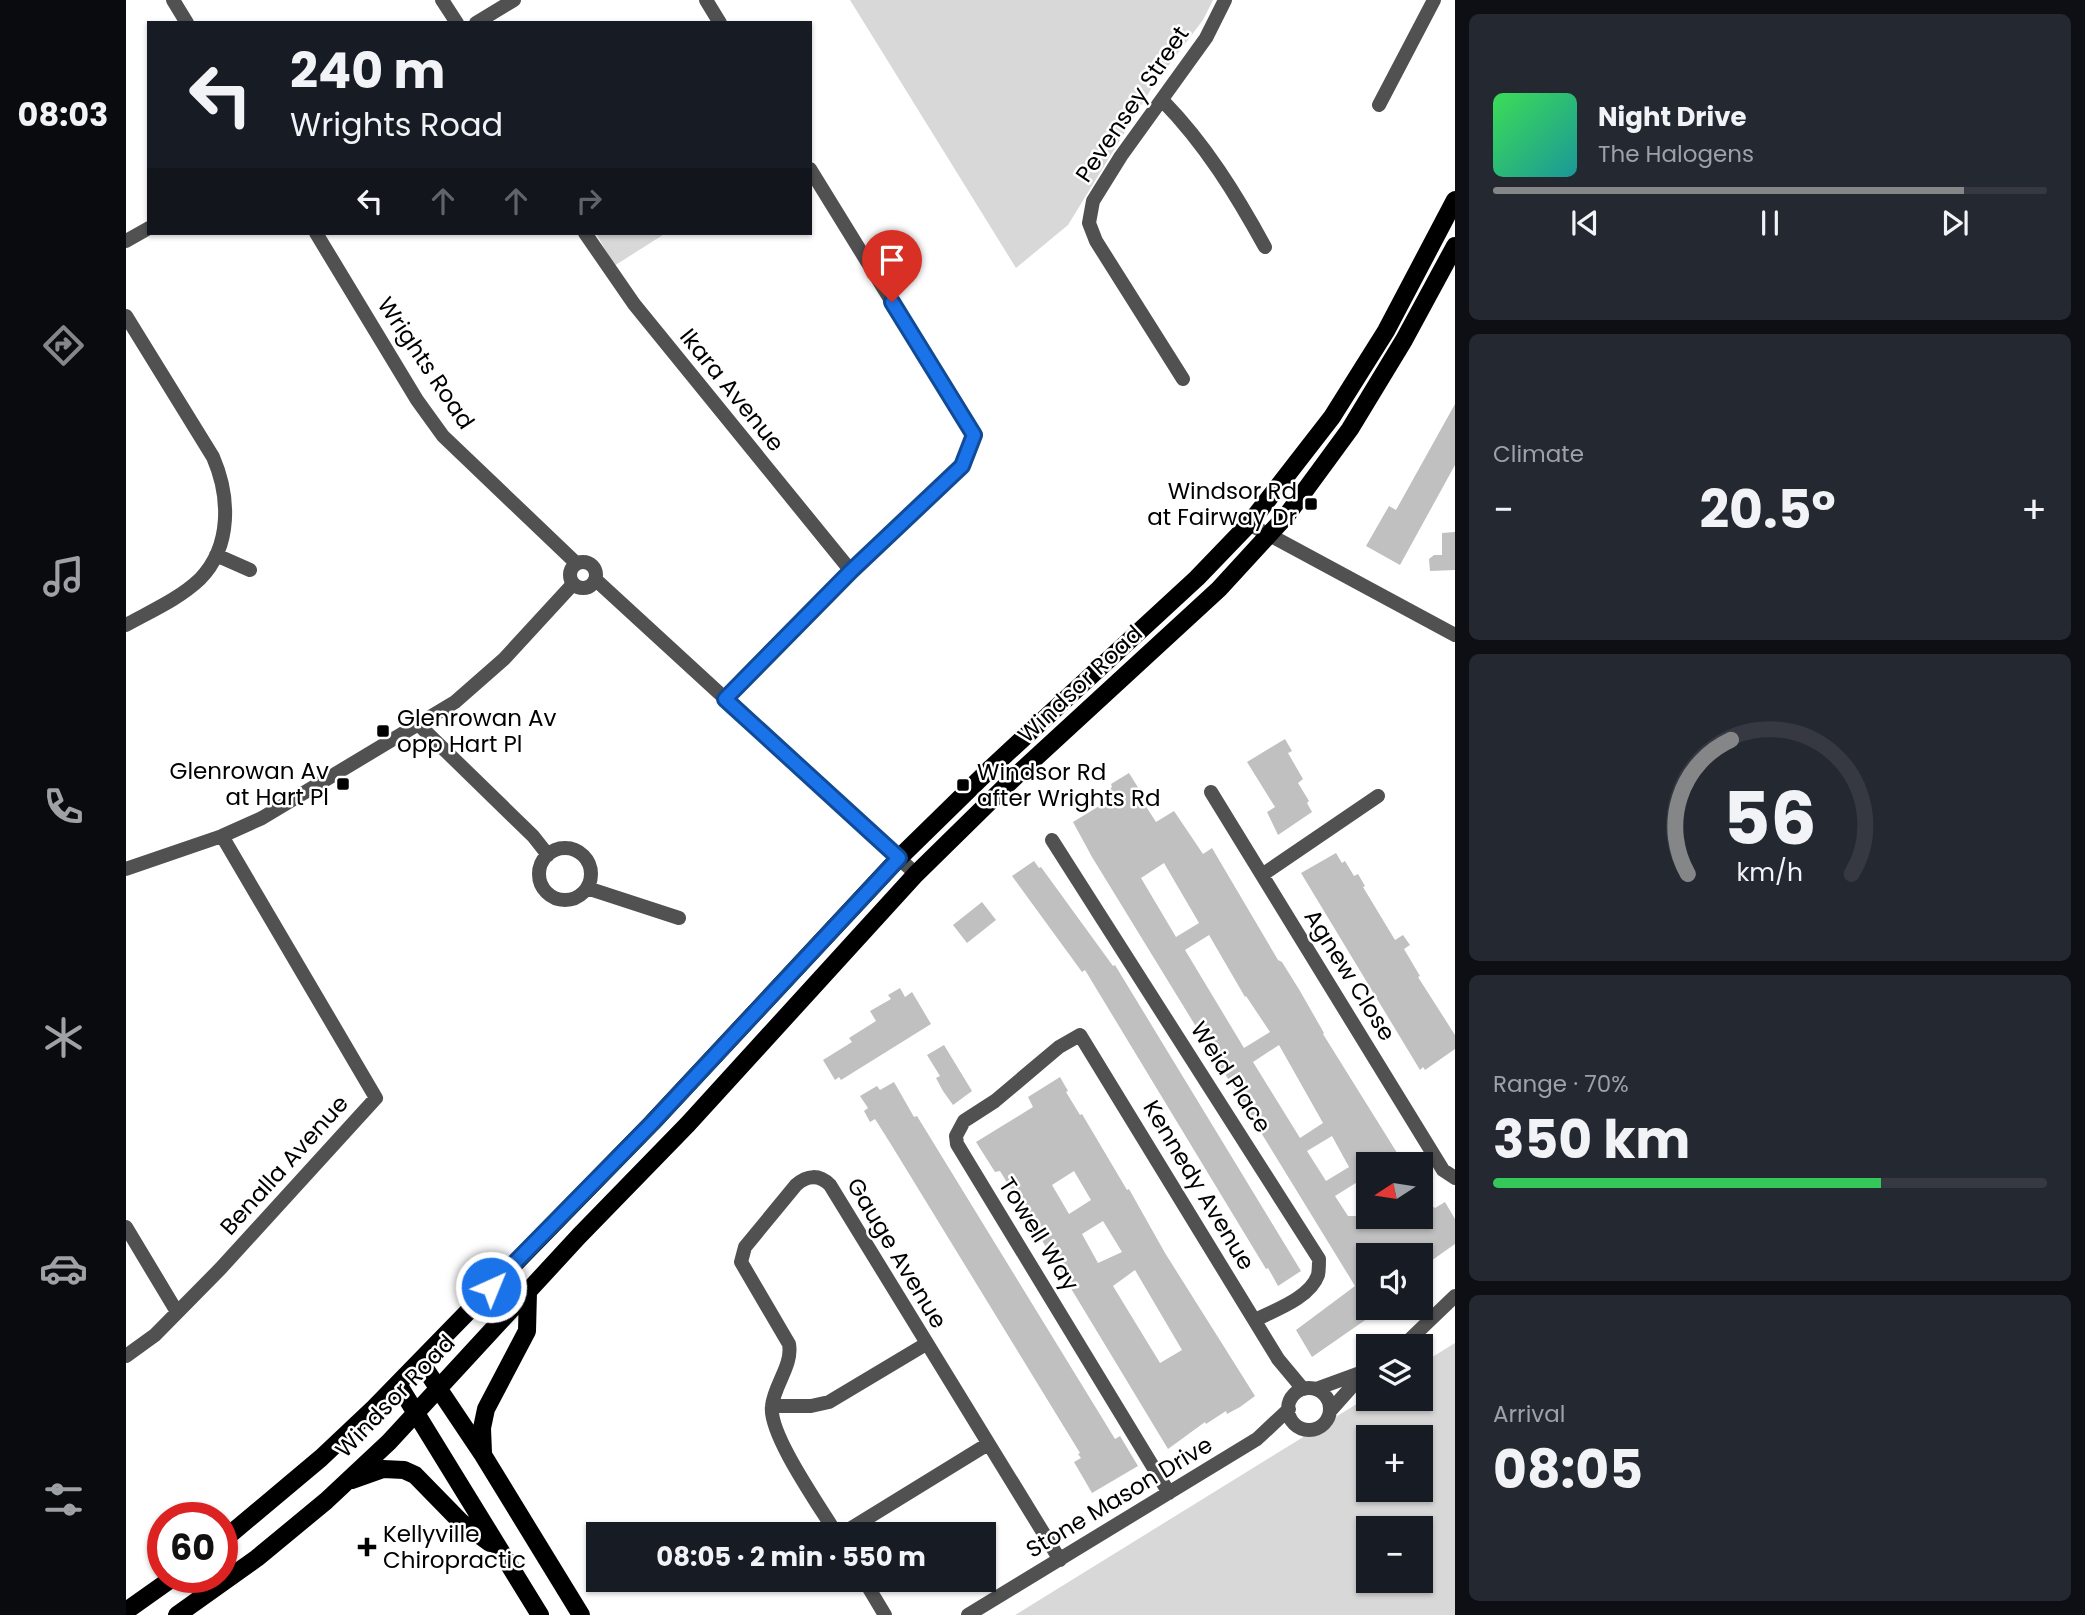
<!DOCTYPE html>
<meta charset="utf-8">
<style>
:root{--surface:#171b24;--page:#242831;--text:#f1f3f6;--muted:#9ea1a6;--line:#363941;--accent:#858687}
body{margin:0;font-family:Poppins,sans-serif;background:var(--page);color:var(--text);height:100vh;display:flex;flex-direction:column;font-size:26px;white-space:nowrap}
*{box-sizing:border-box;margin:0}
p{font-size:23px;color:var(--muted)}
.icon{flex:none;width:38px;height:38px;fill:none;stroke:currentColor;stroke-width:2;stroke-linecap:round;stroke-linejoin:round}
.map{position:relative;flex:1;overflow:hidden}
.drawer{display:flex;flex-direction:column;gap:14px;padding:14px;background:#0d0f14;width:630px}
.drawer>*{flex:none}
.banner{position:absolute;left:21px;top:21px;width:665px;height:214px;border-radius:0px;box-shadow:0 2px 5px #0004;background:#171b24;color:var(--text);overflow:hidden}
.needle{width:46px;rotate:258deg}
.buttons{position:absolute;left:1230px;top:1152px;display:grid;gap:14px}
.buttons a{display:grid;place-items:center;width:77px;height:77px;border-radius:0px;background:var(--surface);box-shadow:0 2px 5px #0004;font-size:35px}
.speed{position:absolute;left:21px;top:1502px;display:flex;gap:14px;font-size:35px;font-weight:700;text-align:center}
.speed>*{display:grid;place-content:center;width:91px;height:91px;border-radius:50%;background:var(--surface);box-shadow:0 2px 5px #0004;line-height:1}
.speed .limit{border:10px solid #d22;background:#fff;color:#111}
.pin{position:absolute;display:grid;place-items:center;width:60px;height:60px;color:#fff;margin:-72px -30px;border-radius:50% 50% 50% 0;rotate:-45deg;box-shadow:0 0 7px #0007}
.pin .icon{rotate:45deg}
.me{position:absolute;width:77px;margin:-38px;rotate:44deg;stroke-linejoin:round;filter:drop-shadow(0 0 5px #0008)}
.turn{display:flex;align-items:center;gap:24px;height:147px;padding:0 28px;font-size:32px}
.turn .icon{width:91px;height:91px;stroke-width:2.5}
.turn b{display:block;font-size:49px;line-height:60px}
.lanes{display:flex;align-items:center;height:66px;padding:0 28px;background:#0003;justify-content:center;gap:35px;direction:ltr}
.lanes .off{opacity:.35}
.big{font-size:52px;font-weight:700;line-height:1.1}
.drawer .widget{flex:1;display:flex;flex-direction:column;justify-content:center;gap:10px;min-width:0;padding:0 24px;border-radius:10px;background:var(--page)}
.drawer .dial{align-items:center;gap:0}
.dial svg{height:182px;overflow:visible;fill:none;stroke:var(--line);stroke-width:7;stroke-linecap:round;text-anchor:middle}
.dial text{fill:var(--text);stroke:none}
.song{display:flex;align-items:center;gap:21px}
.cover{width:84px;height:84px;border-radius:10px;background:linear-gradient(135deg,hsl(130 70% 55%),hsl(180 70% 35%))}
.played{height:7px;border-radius:4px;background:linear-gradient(90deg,var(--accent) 85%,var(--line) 85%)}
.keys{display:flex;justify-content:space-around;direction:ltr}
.heat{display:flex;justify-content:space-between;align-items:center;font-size:38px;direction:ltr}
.charge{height:10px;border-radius:5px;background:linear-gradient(90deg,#34c759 70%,var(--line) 0)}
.trip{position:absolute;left:460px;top:1522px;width:410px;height:70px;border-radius:0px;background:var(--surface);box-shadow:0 2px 5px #0004;font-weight:700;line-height:70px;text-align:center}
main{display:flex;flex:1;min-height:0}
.tabs{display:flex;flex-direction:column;width:126px;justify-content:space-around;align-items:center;background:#090b0e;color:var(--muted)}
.tabs .icon{width:49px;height:49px}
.tabs .active{color:var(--accent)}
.tabs b{font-size:32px;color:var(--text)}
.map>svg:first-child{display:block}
.green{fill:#d8d8d8;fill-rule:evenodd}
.building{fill:#c0c0c0;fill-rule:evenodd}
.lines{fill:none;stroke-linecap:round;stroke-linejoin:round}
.minor{stroke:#515151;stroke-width:14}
.tertiary{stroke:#515151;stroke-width:14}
.primary{stroke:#000;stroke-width:18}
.route-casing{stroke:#114b97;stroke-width:18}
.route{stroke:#1a73e8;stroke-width:12}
.poi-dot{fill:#000;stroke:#fff;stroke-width:2.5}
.labels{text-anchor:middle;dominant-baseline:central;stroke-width:5;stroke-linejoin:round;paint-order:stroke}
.street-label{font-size:23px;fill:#000;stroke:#fff}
.poi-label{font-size:23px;fill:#000;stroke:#fff;text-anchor:start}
</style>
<main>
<nav class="tabs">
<b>08:03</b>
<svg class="icon active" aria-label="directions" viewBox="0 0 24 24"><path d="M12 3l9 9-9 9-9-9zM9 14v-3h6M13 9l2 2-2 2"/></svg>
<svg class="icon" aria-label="music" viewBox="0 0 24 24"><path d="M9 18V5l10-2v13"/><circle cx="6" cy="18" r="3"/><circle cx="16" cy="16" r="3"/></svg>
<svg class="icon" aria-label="phone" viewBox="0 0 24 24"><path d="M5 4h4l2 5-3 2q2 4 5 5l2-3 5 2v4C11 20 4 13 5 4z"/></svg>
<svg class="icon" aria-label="climate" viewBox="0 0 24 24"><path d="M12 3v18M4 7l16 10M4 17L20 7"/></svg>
<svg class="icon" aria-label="car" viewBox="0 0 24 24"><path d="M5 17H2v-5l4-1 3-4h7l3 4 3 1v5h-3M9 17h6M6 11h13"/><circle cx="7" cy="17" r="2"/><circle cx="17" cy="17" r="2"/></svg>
<svg class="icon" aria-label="filters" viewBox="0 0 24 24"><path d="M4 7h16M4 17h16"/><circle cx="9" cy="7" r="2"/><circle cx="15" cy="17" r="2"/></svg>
</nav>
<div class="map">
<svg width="1329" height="1615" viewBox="0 0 1329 1615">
<rect width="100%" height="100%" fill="#fff"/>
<!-- green -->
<path class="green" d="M724 0H1087L1077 20 1027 86 942 225 890 268Z
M470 233H540L488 266Z
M1329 1343V1615H889L1242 1397 1295 1398V1364ZM1242 1437H1295V1489H1242ZM1242 1528H1295V1580H1242Z"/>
<!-- building -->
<path class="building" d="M1329 404V465L1274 565 1240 546 1263 506 1270 510Z
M1329 532V570L1304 571 1303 559 1308 555H1316V533Z
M1159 739 1166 751 1162 753 1177 779 1172 783 1183 801 1181 803 1186 812 1152 835 1141 812 1149 807 1121 762Z
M1003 773 1013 789 1010 791 1030 822 1048 811 1077 854 1086 848 1152 960 1156 962 1174 991 1198 1033 1197 1034 1278 1164H1242V1196L1233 1181 1209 1196 1222 1216H1295V1188L1306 1206 1309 1208 1319 1202 1329 1219V1244L1295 1268V1255H1242V1307H1258L1186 1357 1170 1330 1229 1286 966 857 947 822 983 800 978 792 986 787 985 784ZM1038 863 1073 923 1050 937 1015 878ZM1083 935 1119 997 1120 996 1144 1032 1118 1048 1059 950ZM1153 1045 1197 1123 1174 1138 1127 1062ZM1206 1136 1223 1167 1200 1181 1181 1151Z
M1210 853 1216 863 1219 861 1228 876 1232 874 1239 886 1237 887 1269 940 1277 935 1284 945 1278 949 1294 976 1292 977 1329 1035V1049L1299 1070 1297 1067 1294 1070 1175 873Z
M908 861 913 868 915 867 987 966 989 965 1175 1271 1152 1286 1142 1268 1140 1269 959 970 956 972 886 876Z
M856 902 870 920 841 943 827 925Z
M774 988 779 997 786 992 805 1024 715 1080 713 1077 709 1080 697 1060 726 1042 723 1038 750 1021 744 1011 765 999 762 995Z
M818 1045 846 1091 827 1105 817 1091 810 1078 814 1076 801 1055Z
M934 1077 942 1091 940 1092 954 1115 956 1114 1001 1190 1003 1189 1039 1253 1129 1396 1114 1407 1101 1414 1100 1411 1080 1424 1079 1422 1042 1449 874 1171 869 1172 850 1142 907 1107 902 1097ZM948 1171 965 1200 943 1214 926 1185ZM977 1221 996 1252 972 1263 956 1234ZM1009 1270 1056 1350 1034 1363 987 1286Z
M768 1082 788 1117 791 1116 989 1439 994 1436 1012 1466 966 1493 948 1462 955 1458 952 1454 954 1453 766 1146 749 1119 744 1122 738 1111 742 1108 734 1096 751 1086 754 1090Z"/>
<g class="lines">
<!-- minor -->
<path class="minor" d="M316 0 331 23
M580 0 594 23
M350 23 388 0
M1037 101C1079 144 1110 194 1139 247
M1253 105 1308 0
M459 233 508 304 725 571
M0 241 23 228
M0 316 87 457C104 496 106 546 74 579 53 599 25 611 0 625
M1057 379 970 241 963 223 967 201 995 156 1080 38 1099 0
M90 555 124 570
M599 699 725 571 836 466 848 435 684 169
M293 725 407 836 422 855
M1085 792 1317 1170 1329 1178
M926 840 1193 1259C1193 1264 1193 1270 1192 1275 1184 1298 1149 1310 1129 1320
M413 874a26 26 0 1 1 52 0a26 26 0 1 1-52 0Z
M0 869 96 836 136 818 329 702 378 659 447 584
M1136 875 1252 796
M461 888 553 918
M0 1227 51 1312
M1277 1346 1329 1296
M0 1356 29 1335 95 1268 250 1098 96 836
M1162 1409a21 21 0 1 1 42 0a21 21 0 1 1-42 0Z
M1190 1389 1242 1370
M646 1406H685L703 1402 800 1344
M1204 1411 1237 1374
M1043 1493 831 1144 830 1136 838 1121 869 1101 933 1047 954 1035 1152 1359 1177 1389
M711 1535C695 1508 642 1434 646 1406 648 1385 667 1365 663 1344L615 1262 619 1247 670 1185C681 1175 693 1174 704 1185L934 1560
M714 1535 862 1444
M738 1580 759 1615
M842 1615 1131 1439 1163 1409"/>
<!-- tertiary -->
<path class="tertiary" d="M47 0 61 23
M190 233 291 400 317 436 450 563
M1123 524 1329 635
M444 575a13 13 0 1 1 26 0a13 13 0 1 1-26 0Z
M470 580 790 874"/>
<!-- primary -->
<path class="primary" d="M294 1361 357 1455 455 1615
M272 1384 414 1615
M357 1453 356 1428 360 1409 401 1331 402 1292
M226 1480 257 1469 278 1470 289 1475 335 1522 364 1543
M96 1541 195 1458 248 1408 526 1123 773 858 865 768 1071 578 1123 524 1206 417 1260 331 1329 200
M0 1611 48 1577
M51 1615 131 1558 200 1501 263 1442 453 1236 562 1124 790 874 894 772 1093 589 1161 515 1224 429 1278 340 1329 246"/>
</g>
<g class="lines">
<!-- route casing -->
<g class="route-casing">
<path id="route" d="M365 1287 526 1123 773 858 599 699 725 571 836 466 848 435 766 302"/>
</g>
<!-- route -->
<use href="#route" class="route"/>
</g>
<!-- markers -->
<g class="poi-dot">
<rect x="1178" y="497" width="14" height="14" rx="3.5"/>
<rect x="250" y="724" width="14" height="14" rx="3.5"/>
<rect x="210" y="777" width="14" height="14" rx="3.5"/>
<rect x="830" y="778" width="14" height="14" rx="3.5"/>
<path d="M237.5 1536.5h7v7h7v7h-7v7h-7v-7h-7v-7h7z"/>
</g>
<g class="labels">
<!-- street labels -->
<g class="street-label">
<text transform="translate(1006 104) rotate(-56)">Pevensey Street</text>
<text transform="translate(300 363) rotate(56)">Wrights Road</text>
<text transform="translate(606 390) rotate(51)">Ikara Avenue</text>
<text transform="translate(954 684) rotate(-43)">Windsor Road</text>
<text transform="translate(1224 975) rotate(58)">Agnew Close</text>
<text transform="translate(1105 1077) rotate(57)">Weid Place</text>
<text transform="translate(158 1165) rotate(-48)">Benalla Avenue</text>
<text transform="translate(1073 1185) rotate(59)">Kennedy Avenue</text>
<text transform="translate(913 1234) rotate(58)">Towell Way</text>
<text transform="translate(771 1253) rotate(59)">Gauge Avenue</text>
<text transform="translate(269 1396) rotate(-46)">Windsor Road</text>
<text transform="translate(993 1497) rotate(-31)">Stone Mason Drive</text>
</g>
<!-- poi labels -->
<g class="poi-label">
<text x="1171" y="491" text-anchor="end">Windsor Rd<tspan x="1171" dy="26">at Fairway Dr</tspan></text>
<text x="271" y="718">Glenrowan Av<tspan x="271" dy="26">opp Hart Pl</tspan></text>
<text x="203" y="771" text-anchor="end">Glenrowan Av<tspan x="203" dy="26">at Hart Pl</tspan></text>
<text x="851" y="772">Windsor Rd<tspan x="851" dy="26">after Wrights Rd</tspan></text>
<text x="257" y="1534">Kellyville<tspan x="257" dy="26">Chiropractic</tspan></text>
</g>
</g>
</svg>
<div class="buttons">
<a><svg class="needle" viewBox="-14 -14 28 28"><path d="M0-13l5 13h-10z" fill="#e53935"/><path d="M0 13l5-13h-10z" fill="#9ea1a6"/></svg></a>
<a><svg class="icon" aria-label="sound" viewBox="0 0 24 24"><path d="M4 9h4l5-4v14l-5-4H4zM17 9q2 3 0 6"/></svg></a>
<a><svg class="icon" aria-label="layers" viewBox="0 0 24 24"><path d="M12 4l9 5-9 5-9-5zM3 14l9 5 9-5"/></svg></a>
<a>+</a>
<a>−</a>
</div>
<div class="speed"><div class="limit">60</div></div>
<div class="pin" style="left:766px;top:302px;background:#d93025"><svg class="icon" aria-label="arrive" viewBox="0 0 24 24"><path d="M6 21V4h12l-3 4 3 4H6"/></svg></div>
<svg class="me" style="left:365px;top:1287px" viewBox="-20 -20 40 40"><circle r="17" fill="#1a73e8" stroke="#fff" stroke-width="3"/><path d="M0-11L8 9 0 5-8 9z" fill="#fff"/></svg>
<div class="trip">08:05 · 2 min · 550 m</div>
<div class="banner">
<div class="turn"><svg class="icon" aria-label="left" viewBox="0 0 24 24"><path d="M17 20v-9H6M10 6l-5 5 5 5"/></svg><div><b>240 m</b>Wrights Road</div></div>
<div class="lanes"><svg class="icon" aria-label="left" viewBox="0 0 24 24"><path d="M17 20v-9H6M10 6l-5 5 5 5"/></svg><svg class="icon off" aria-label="ahead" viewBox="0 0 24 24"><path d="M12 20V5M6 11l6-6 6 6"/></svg><svg class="icon off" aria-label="ahead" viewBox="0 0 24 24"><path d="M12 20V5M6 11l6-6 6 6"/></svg><svg class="icon off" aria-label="right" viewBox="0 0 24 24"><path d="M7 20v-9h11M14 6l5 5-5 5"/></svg></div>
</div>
</div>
<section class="drawer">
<div class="widget">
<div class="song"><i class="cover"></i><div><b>Night Drive</b><p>The Halogens</p></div></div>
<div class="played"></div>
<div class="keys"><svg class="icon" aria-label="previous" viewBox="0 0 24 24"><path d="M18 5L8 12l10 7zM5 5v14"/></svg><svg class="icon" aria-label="pause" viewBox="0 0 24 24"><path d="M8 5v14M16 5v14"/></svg><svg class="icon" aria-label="next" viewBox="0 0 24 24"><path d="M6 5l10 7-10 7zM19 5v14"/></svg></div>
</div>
<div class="widget"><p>Climate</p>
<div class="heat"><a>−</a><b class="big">20.5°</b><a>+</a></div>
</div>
<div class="widget dial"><svg viewBox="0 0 100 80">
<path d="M14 69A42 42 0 1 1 86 69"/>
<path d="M14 69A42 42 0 0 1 33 10" stroke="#858687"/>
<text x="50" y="56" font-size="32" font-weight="700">56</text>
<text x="50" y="72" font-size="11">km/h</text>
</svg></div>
<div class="widget"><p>Range · 70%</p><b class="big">350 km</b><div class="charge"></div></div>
<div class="widget"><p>Arrival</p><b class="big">08:05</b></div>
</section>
</main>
